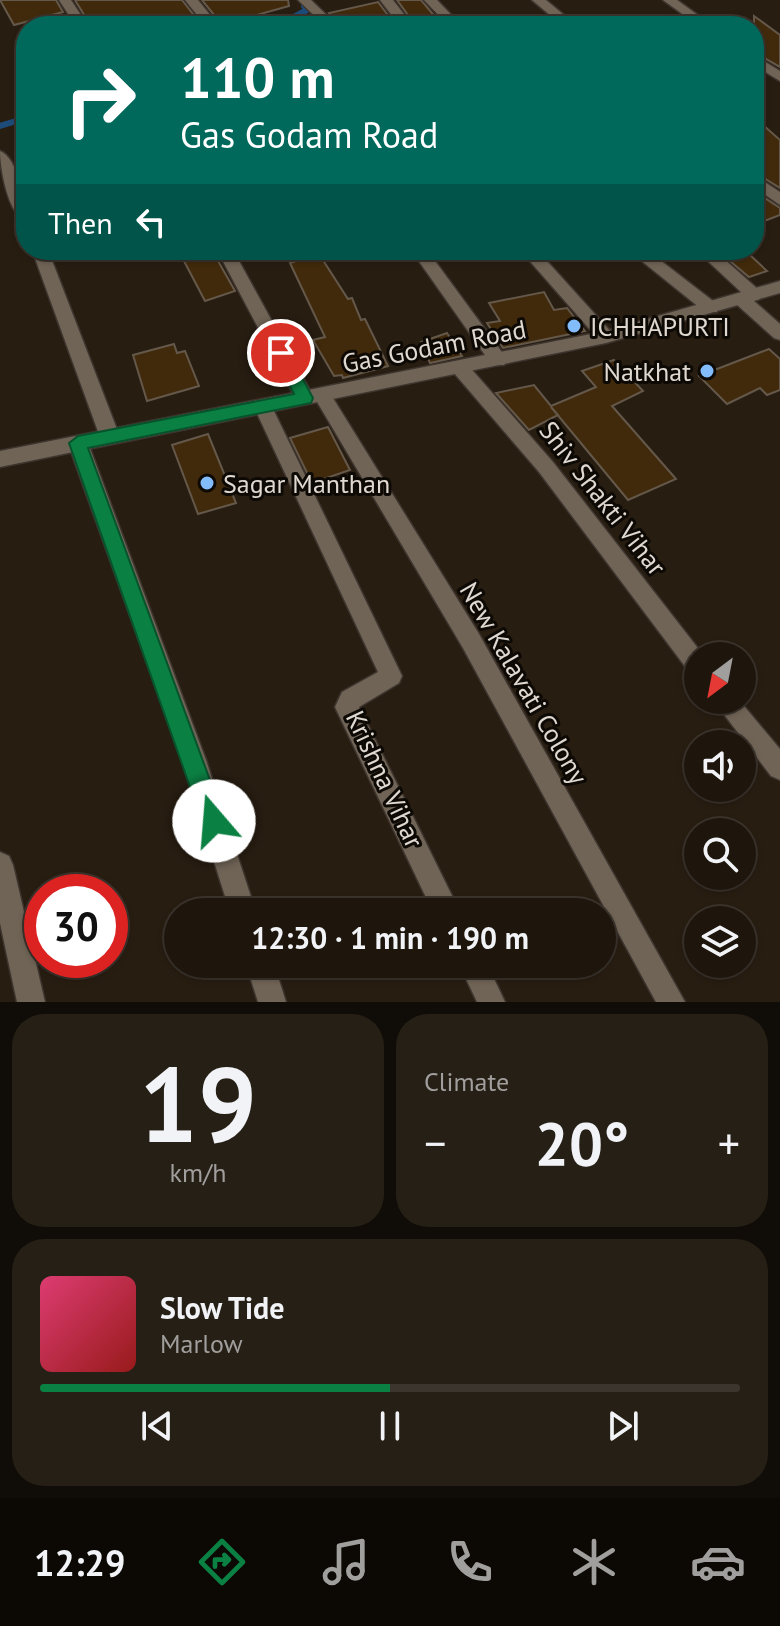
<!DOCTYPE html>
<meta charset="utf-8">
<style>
:root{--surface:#1e160d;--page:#261f16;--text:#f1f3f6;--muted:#a19f9d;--line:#3c352e;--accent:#0b8043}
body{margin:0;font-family:"PT Sans",sans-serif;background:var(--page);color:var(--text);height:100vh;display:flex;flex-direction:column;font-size:30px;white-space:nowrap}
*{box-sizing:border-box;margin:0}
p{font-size:26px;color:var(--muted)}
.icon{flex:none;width:44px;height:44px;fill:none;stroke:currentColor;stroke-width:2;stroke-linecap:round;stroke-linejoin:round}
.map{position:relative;height:1002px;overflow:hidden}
.drawer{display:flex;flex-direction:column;gap:12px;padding:12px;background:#100c07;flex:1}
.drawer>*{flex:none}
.guide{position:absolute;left:16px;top:16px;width:748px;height:244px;border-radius:32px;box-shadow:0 2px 6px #0004,0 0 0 2px var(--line);background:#00695c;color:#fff;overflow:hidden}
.needle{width:52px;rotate:212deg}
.buttons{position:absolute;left:684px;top:642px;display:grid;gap:16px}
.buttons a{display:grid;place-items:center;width:72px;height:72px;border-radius:50%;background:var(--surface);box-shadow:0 2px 6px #0004,0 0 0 2px var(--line);font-size:40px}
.speed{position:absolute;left:24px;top:874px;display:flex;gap:16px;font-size:40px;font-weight:700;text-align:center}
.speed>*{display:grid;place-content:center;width:104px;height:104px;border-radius:50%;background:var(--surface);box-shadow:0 2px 6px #0004,0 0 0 2px var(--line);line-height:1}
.speed .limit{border:12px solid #d22;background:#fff;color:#111}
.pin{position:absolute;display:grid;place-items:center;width:68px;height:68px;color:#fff;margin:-34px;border:4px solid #fff;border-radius:50%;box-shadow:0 2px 8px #0007}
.me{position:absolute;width:88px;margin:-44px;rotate:342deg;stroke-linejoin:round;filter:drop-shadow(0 0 6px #0008)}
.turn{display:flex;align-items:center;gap:28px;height:168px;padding:0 32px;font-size:36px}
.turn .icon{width:104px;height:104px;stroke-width:2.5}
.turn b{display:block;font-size:56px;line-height:68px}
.then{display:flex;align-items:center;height:76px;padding:0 32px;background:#0003;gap:16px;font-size:30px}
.big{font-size:60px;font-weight:700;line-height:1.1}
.drawer .tile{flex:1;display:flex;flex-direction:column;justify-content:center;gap:12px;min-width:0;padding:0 28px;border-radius:32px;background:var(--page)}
.drawer .dial{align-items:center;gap:0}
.dial b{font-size:104px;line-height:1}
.song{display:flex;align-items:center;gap:24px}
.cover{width:96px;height:96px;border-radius:12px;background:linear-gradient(135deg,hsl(340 70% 55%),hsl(0 70% 35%))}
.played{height:8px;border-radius:4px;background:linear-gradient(90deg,var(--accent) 50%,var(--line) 50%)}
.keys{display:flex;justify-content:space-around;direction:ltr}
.heat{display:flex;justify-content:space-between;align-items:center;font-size:44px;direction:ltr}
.drawer .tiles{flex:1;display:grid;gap:12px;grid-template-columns:1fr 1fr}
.tile:last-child{grid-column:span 2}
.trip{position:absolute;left:164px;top:898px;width:452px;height:80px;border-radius:40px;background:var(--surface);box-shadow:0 2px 6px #0004,0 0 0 2px var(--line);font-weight:700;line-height:80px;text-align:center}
.menu{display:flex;height:128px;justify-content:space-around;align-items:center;background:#0c0905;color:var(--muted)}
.menu .icon{width:56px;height:56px}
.menu .current{color:var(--accent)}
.menu b{font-size:36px;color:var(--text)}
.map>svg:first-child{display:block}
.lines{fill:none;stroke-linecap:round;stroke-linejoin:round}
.stream{stroke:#1d4c7a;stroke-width:6}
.building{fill:#412a0b;stroke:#64584a;stroke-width:2}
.minor-casing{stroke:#3e352f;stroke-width:3}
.secondary-casing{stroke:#3e352f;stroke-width:3}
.minor{fill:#706456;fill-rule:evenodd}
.secondary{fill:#706456;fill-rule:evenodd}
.route{fill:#0b8043;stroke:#07532c;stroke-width:2}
.poi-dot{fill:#82bcfa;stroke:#0d0905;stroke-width:3}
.labels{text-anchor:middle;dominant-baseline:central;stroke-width:6;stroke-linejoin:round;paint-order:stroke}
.poi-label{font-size:26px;fill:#e0d9d1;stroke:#0d0905;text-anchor:start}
.street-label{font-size:26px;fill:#e0d9d1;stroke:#0d0905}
</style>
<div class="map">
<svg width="780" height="1002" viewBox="0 0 780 1002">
<rect width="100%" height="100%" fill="#281d11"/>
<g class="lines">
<!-- stream -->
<path class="stream" d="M277 26 307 10 304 6
M0 126 26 118"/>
</g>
<!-- building -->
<path class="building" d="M0 0H56L63 12 14 25Z
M75 0H182L196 18 166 26H91Z
M202 0H288L289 6 246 18 253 26H223Z
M397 0H421L443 26H416Z
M378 2 396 26H341L329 13Z
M754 16 780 35V67L754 52Z
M754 117 780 140V188L754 172Z
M754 191 780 208V215L754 225Z
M213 252 235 291 205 301 184 261Z
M319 254 348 299 352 298 361 320 365 319 388 366 343 378 342 375 334 376 313 340 325 337 290 263Z
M749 254 767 271 749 277 730 261Z
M544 292 554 310 567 308 585 331 503 348 487 323 500 321 489 303Z
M447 333 462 356 430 363 421 342Z
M174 344 177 353 185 351 199 386 147 401 133 355Z
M769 349 780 359V390L767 395 760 388 727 404 699 376Z
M614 360 643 391 612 406 676 479 628 500 551 407 558 415 529 430 496 393 534 385 551 406 596 387 582 371Z
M328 427 350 470 312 483 290 438Z
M208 434 236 503 198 514 172 445Z"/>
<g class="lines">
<!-- minor casing -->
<g class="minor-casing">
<path id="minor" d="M59 0H71L88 26H76Z
M185 0H198L219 26H206Z
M298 0H311L338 26H325Z
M380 0H393L413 26H400Z
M424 0H437L462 26H449Z
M532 0H546L577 26H563Z
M663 0H677L713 26H699Z
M754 55 780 71V81L754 65Z
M0 151C18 158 26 203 26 221 8 215 0 168 0 151Z
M754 175 780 192V205L754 187Z
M32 250H48L120 437 117 442 110 444 100 437Z
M217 250H233L314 398 312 403H298Z
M411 250H427L504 355 507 360 504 365H492Z
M520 250H537L612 333 615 337 612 341H600Z
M628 250H647L717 304V312H705Z
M696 250H714L760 291V299L754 301 780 324V340L774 338 735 303V295L742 293Z
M460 361 466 363 553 462 704 656H698V676L690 673 539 472 454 373 451 368 454 363Z
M322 388 328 390 479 634 685 1002H656L463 648 313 395Z
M263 400 272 407 402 676 399 683 359 707 460 912H433L335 707 342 692 378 672 254 407Z
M78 436 88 443 206 760 256 912H230L182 760 68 443Z
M713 700H739L780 749V780L771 776Z
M0 852 9 856 13 865 45 1002H17L0 923Z
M246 964H274L286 1002H258Z
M459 964H487L505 1002H477Z"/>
</g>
<!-- secondary casing -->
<g class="secondary-casing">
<path id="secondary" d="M780 281V293L606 343 0 467V451L606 331Z"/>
</g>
<!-- minor -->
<use href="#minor" class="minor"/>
<!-- secondary -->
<use href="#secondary" class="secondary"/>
</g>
<!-- route -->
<path class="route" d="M281 347 286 348 313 398 311 403 88 448 225 821 222 829 214 832 206 829 202 821 69 443 78 436 294 394 273 353Z"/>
<!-- markers -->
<g class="poi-dot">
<circle cx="574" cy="326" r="8"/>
<circle cx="707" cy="371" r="8"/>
<circle cx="207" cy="483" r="8"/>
</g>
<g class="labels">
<!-- poi labels -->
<g class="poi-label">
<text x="590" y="326">ICHHAPURTI</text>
<text x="691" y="371" text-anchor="end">Natkhat</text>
<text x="223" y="483">Sagar Manthan</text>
</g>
<!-- street labels -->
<g class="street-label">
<text transform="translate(434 346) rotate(-11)">Gas Godam Road</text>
<text transform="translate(603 498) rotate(52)">Shiv Shakti Vihar</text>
<text transform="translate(524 683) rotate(60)">New Kalavati Colony</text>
<text transform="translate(385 779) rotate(65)">Krishna Vihar</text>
</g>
</g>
</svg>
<div class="buttons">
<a><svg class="needle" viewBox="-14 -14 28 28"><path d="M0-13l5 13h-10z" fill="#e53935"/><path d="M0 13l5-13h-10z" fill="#a19f9d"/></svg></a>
<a><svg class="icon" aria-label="sound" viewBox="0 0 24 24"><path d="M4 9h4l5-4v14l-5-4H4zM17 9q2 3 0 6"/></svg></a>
<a><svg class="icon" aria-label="search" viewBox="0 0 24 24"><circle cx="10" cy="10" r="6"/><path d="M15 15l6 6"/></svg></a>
<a><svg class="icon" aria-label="layers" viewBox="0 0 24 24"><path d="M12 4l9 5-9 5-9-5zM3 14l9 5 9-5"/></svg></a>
</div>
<div class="speed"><div class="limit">30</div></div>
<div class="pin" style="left:281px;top:353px;background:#d93025"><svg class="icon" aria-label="arrive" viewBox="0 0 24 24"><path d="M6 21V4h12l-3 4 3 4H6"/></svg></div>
<svg class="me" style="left:214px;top:821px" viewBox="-20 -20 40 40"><circle r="19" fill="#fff"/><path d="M0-13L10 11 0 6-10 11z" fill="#0b8043"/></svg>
<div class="trip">12:30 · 1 min · 190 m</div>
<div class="guide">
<div class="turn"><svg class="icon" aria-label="right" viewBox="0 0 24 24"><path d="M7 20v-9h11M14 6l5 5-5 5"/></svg><div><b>110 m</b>Gas Godam Road</div></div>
<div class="then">Then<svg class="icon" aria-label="left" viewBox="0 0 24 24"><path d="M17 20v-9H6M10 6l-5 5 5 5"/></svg></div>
</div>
</div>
<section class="drawer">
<div class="tiles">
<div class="tile dial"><b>19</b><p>km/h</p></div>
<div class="tile"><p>Climate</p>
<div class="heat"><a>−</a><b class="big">20°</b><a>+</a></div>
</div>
<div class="tile">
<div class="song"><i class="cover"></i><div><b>Slow Tide</b><p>Marlow</p></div></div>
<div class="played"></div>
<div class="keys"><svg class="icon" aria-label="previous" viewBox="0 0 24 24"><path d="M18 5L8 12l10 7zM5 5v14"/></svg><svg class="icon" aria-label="pause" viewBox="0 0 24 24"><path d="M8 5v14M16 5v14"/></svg><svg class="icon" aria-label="next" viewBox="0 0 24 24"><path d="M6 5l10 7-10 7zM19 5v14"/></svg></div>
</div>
</div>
</section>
<nav class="menu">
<b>12:29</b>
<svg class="icon current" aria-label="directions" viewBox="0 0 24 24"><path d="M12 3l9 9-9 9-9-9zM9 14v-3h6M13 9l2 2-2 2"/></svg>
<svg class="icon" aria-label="music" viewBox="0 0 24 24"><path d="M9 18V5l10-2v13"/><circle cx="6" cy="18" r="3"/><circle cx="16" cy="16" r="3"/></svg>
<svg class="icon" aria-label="phone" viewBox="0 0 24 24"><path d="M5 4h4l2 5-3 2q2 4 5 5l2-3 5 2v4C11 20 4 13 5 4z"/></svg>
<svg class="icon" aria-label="climate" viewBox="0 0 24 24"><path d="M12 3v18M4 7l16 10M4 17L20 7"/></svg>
<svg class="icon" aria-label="car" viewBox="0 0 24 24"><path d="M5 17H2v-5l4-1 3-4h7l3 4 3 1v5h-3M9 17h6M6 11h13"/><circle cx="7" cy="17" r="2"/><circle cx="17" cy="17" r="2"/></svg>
</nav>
